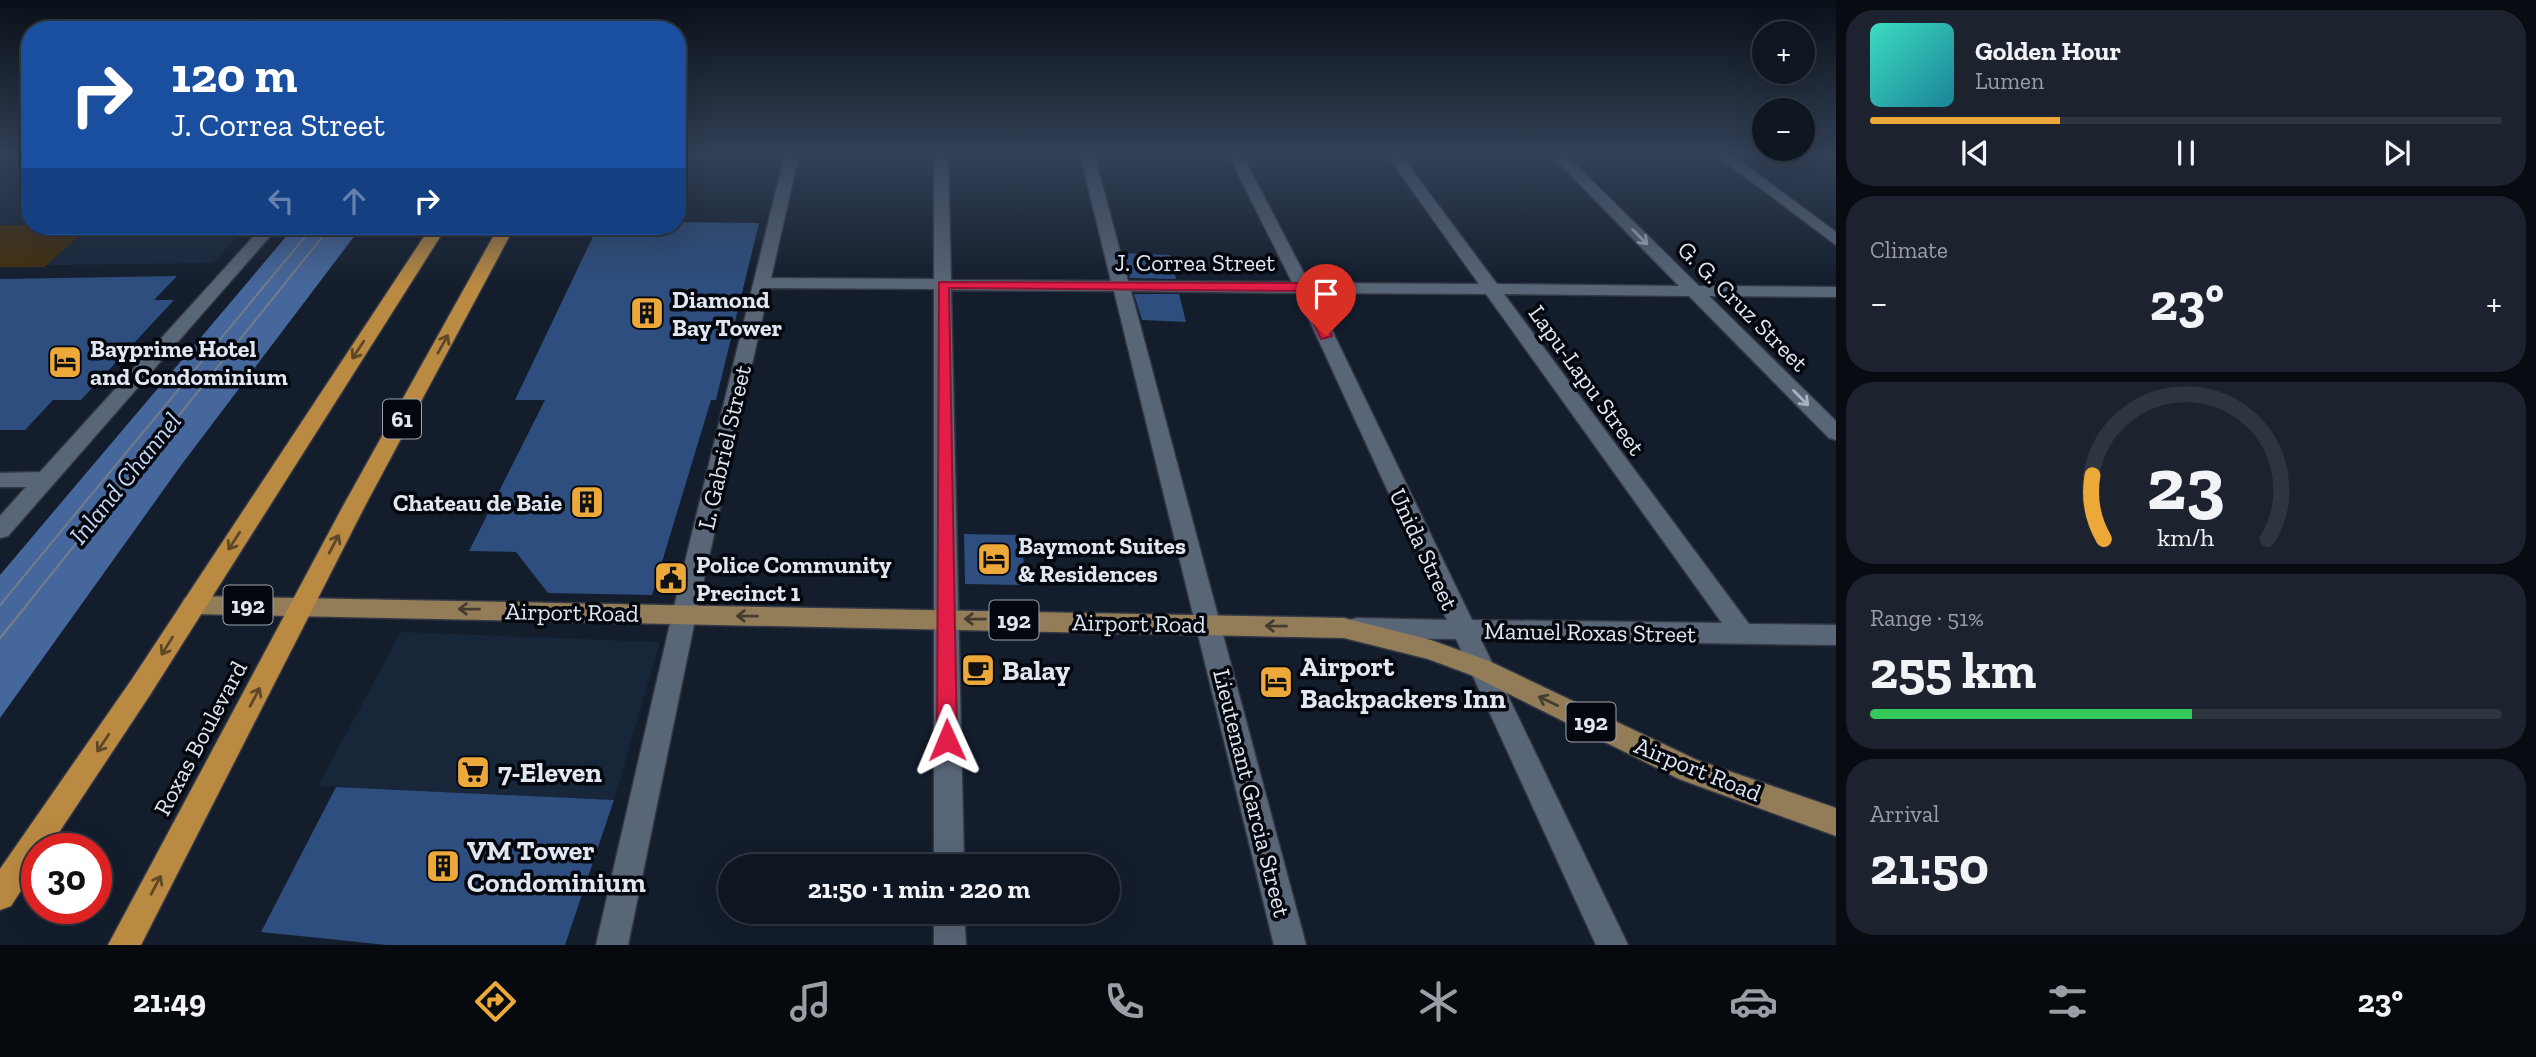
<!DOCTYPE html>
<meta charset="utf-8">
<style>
:root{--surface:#0e1621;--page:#1c232e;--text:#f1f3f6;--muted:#9b9fa5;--line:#2e353f;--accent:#eca93a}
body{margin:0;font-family:"Zilla Slab",serif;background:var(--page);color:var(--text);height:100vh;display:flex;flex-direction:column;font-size:26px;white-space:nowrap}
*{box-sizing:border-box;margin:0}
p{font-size:23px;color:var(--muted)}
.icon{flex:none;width:38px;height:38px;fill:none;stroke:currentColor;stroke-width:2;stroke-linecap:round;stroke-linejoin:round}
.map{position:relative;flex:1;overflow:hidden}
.details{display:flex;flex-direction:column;gap:10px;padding:10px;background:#080c12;width:700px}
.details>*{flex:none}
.hud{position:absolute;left:21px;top:21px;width:665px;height:214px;border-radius:28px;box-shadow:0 7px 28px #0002,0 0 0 2px var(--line);background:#1a4fa0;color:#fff;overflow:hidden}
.controls{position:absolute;left:1752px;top:21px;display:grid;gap:14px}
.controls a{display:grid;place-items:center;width:63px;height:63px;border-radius:50%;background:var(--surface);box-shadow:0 7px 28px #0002,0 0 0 2px var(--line);font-size:35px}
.speed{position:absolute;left:21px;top:833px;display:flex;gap:14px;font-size:35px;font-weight:700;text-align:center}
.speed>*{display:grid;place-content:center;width:91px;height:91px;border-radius:50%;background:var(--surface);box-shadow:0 7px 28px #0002,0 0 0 2px var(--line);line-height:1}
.speed .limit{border:10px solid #d22;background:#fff;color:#111}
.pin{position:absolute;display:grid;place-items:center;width:60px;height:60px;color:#fff;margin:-72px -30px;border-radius:50% 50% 50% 0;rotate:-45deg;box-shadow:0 0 7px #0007}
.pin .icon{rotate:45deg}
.me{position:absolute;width:77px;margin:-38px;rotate:359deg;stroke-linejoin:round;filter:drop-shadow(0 0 5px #0008)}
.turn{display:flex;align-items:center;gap:24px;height:147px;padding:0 35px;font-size:32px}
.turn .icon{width:91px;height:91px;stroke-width:2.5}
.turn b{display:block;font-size:49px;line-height:60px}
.lanes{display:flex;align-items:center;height:66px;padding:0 35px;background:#0003;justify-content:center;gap:35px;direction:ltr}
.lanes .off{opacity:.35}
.big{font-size:52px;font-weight:700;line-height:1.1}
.details .tile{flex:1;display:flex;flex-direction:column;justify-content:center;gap:10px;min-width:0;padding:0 24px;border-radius:28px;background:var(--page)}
.details .dial{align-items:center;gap:0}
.dial svg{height:182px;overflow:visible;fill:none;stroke:var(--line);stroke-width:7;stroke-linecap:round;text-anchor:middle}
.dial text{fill:var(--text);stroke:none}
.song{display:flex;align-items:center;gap:21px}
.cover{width:84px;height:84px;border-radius:10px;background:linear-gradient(135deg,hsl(170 70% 55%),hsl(190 70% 35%))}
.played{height:7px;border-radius:4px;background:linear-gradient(90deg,var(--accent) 30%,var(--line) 30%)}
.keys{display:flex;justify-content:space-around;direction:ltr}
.heat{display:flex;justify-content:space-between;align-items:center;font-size:38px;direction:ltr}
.charge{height:10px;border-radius:5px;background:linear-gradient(90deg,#34c759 51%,var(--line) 0)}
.trip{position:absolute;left:718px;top:854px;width:402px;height:70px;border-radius:35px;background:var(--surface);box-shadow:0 7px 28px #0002,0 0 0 2px var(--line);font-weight:700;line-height:70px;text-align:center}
.dock{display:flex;height:112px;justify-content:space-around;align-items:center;background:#06090d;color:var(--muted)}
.dock .icon{width:49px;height:49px}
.dock .selected{color:var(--accent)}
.dock b{font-size:32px;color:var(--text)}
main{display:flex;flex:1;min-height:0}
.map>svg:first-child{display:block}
.built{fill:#18263a}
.green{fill:#432d09}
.water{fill:#46679b}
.building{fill:#2d4e7f}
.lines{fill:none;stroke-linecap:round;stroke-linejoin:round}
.minor-casing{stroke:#333845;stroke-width:3}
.major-casing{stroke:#333845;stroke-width:3}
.highway-casing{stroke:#333845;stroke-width:3}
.minor{fill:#596678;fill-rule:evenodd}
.major{fill:#937c58;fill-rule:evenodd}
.highway{fill:#ba8a42;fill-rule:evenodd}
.tram-far1{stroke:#737c89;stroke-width:2}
.tram{stroke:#737c89;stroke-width:2.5}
.oneway{stroke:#aab3c1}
.oneway2{stroke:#5f4828}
.oneway3{stroke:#443c2f}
.route{fill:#e11d48;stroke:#92132f;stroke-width:2}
.labels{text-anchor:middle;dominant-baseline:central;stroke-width:7;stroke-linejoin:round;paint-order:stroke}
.shield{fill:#04070d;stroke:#9ea4ad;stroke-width:2}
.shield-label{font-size:23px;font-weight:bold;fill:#e0e7f1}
.street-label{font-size:24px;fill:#e0e7f1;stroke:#04070d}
.poi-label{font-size:24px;font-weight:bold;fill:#e0e7f1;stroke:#04070d;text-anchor:start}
.water-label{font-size:26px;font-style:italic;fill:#c3d8f7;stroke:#04070d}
.near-poi-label{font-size:28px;font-weight:bold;fill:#e0e7f1;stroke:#04070d;text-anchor:start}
</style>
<main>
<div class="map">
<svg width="1836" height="945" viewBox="0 0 1836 945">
<rect width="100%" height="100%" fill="#131d2c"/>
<!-- built -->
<path class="built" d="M0 160H30V226H248L213 263 0 266Z
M401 632 660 642 614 800 318 786Z"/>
<!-- green -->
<path class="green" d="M0 225 91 226 44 267H0Z"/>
<!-- water -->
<path class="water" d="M295 226H362L182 464 0 718V575Z"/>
<!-- building -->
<path class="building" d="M677 222 759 223 716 400H711L652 595 548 593 516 552 469 551 545 400H515L598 226H677Z
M1125 253 1170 255 1176 279 1130 278Z
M177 276 154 300H174L81 400H53L25 430H0V279Z
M1134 294H1179L1186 322 1142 320Z
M964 534 1022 535 1025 585 965 584Z
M336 787 614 800 565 945H387L261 932Z"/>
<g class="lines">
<!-- minor casing -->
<g class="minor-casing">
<path id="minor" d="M785 154H799L771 278 934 279V154H948L951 280 1111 281 1080 154H1094L1128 281 1292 282 1228 154H1242L1309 283 1479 284 1386 154H1400L1497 284 1679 286 1550 154H1565L1699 286 1836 287V297L1709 296 1836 421V440L1829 438 1689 296 1504 294 1749 624 1836 625V645L1481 640 1628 945H1596L1456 639 1356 638 1347 635 1344 628 1347 621 1356 618 1447 620 1297 293 1131 291 1306 945H1274L1114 291 951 290 964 866H934V289L769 288 696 615 628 945H596L672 615ZM1314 293 1486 294 1722 623 1472 620Z
M1715 154H1731L1836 232V245Z
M263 226H279L8 536 0 538V516L26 487H0V473L40 472Z
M934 912H964L966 945H934Z"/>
</g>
<!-- major casing -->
<g class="major-casing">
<path id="major" d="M193 596 1344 618 1431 640 1489 661 1697 760 1836 808V836L1679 779 1471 675 1428 659 1344 638 193 614 185 612 181 605 185 598Z"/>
</g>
<!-- highway casing -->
<g class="highway-casing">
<path id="highway" d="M431 226H447L150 695 48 849H37V866L11 906 0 910V869L132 679Z
M499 226H515L365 506 141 945H108L343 506Z"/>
</g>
<!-- minor -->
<use href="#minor" class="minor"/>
<!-- major -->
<use href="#major" class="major"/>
<!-- highway -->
<use href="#highway" class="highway"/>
<!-- tram-far1 -->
<path class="tram-far1" d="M0 605 314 226
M25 607 331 226"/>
<!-- tram -->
<path class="tram" d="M0 638 26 606"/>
</g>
<!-- one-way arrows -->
<defs><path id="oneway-shaft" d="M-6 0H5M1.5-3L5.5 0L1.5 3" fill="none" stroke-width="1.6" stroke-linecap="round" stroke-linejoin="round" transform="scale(1.75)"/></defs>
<g class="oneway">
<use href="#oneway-shaft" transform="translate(1640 237) rotate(45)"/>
<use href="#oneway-shaft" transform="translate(1801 398) rotate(45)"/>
</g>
<g class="oneway2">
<use href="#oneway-shaft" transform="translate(443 344) rotate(-61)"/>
<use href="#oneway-shaft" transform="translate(358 350) rotate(123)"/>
<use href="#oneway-shaft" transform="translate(234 541) rotate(123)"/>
<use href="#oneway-shaft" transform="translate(334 544) rotate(-62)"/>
<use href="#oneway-shaft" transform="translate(167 646) rotate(122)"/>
<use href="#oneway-shaft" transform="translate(255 697) rotate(-62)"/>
<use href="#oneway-shaft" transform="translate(103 743) rotate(124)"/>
<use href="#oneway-shaft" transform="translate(156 885) rotate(-62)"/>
</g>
<g class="oneway3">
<use href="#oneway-shaft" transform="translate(469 609) rotate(-179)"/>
<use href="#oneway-shaft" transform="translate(747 616) rotate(-179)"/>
<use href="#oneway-shaft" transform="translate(975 619) rotate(-179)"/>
<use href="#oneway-shaft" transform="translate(1276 626) rotate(-179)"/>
<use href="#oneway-shaft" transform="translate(1548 701) rotate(-154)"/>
</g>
<!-- sky -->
<linearGradient id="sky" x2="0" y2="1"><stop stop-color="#0a1018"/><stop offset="0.54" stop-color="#334056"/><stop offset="1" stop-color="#334056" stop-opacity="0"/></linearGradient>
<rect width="1836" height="286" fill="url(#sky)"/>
<!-- route -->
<path class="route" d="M939 282 1303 283 1309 287 1332 336 1321 339 1298 291 949 288 957 740 954 746 947 749 940 746 937 740Z"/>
<!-- icons -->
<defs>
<g id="building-square" transform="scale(1.75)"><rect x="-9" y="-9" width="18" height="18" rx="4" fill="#eca93a" stroke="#04070d"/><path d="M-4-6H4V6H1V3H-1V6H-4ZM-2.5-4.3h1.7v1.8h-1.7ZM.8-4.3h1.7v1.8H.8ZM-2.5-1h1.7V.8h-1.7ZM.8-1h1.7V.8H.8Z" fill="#111"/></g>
<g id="hotel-square" transform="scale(1.75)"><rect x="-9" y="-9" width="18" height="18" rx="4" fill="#eca93a" stroke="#04070d"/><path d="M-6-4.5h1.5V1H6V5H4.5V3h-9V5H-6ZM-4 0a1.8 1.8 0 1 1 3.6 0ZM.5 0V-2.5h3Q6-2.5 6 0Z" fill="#111"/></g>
<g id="civic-square" transform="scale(1.75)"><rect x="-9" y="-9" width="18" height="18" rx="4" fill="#eca93a" stroke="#04070d"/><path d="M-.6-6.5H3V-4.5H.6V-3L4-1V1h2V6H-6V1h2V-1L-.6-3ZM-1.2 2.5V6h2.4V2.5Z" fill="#111"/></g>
<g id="cafe-square" transform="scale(1.75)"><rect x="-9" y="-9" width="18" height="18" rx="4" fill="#eca93a" stroke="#04070d"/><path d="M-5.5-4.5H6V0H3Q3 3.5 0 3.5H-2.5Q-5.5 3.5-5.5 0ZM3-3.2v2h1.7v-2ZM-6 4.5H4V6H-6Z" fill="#111"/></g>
<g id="supermarket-square" transform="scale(1.75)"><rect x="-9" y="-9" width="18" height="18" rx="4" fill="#eca93a" stroke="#04070d"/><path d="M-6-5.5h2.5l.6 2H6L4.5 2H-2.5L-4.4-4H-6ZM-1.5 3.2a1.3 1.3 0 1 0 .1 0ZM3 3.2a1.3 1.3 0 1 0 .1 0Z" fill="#111"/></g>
</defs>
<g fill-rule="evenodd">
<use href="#building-square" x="647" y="313"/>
<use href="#hotel-square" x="65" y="362"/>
<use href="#building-square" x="587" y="502"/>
<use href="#hotel-square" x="994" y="559"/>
<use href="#civic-square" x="671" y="578"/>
<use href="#cafe-square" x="978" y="670"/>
<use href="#hotel-square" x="1276" y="682"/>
<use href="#supermarket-square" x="473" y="772"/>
<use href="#building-square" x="443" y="866"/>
</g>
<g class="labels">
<!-- shield labels -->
<g class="shield">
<rect x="383" y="399.5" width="38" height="39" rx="5"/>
<rect x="223.5" y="585.5" width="49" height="39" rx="5"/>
<rect x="989.5" y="600.5" width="49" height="39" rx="5"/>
<rect x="1566.5" y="702.5" width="49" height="39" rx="5"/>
</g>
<g class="shield-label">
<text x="402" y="419">61</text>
<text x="248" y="605">192</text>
<text x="1014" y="620">192</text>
<text x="1591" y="722">192</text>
</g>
<!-- street labels -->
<g class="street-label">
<text x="1195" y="262">J. Correa Street</text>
<text transform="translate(1743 306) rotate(45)">G. G. Cruz Street</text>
<text transform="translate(1587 380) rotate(54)">Lapu-Lapu Street</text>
<text transform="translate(724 447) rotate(-77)">L. Gabriel Street</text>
<text transform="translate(1424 549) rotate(65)">Unida Street</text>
<text transform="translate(572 612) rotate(1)">Airport Road</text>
<text transform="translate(1139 623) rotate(1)">Airport Road</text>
<text transform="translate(1590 632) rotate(1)">Manuel Roxas Street</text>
<text transform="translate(200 738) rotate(-62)">Roxas Boulevard</text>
<text transform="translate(1698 769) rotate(22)">Airport Road</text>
<text transform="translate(1252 793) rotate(76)">Lieutenant Garcia Street</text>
</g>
<!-- poi labels -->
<g class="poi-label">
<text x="672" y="299">Diamond<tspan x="672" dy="28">Bay Tower</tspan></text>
<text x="90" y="348">Bayprime Hotel<tspan x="90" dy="28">and Condominium</tspan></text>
<text x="562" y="502" text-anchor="end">Chateau de Baie</text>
<text x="1018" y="545">Baymont Suites<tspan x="1018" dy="28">&amp; Residences</tspan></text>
<text x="696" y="564">Police Community<tspan x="696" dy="28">Precinct 1</tspan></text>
</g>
<!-- water labels -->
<g class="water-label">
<text transform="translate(125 478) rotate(-51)">Inland Channel</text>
</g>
<!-- near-poi labels -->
<g class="near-poi-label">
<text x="1300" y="666">Airport<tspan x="1300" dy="32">Backpackers Inn</tspan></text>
<text x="1002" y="670">Balay</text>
<text x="498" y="772">7-Eleven</text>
<text x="467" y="850">VM Tower<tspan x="467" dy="32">Condominium</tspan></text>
</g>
</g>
</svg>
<div class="controls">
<a>+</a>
<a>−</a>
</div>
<div class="speed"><div class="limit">30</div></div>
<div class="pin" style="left:1326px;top:336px;background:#d93025"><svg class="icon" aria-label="arrive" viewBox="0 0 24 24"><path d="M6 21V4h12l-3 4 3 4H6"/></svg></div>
<svg class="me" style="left:947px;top:740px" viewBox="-20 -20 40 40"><path d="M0-17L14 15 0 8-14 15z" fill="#e11d48" stroke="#fff" stroke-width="4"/></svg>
<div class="trip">21:50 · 1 min · 220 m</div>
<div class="hud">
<div class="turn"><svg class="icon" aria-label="right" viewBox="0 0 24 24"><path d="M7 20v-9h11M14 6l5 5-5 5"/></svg><div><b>120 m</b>J. Correa Street</div></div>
<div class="lanes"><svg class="icon off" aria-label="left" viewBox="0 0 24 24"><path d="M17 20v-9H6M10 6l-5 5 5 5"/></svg><svg class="icon off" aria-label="ahead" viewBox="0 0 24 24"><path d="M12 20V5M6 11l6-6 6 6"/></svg><svg class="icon" aria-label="right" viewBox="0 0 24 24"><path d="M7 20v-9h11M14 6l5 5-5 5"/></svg></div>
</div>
</div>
<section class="details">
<div class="tile">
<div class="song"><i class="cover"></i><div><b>Golden Hour</b><p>Lumen</p></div></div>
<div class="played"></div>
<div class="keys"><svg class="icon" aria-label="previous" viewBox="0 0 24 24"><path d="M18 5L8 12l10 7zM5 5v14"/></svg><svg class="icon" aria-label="pause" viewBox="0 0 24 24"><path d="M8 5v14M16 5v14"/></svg><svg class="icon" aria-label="next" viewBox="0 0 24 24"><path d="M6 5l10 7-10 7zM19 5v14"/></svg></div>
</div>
<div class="tile"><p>Climate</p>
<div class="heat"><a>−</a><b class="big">23°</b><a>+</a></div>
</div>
<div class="tile dial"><svg viewBox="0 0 100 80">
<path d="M14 69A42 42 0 1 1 86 69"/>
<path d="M14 69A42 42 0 0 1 9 41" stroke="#eca93a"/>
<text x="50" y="56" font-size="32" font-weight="700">23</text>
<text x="50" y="72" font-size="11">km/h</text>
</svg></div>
<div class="tile"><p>Range · 51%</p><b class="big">255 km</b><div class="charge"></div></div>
<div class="tile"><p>Arrival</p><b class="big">21:50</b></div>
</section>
</main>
<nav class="dock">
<b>21:49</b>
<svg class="icon selected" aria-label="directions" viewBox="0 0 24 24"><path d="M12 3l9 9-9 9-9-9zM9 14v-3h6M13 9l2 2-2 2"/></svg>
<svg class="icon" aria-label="music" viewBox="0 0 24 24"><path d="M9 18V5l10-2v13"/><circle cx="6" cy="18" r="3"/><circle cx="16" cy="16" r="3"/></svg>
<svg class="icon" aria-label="phone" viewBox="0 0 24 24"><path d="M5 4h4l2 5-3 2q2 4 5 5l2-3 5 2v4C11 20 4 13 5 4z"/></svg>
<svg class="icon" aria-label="climate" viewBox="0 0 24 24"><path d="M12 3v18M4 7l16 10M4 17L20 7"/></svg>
<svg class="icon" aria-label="car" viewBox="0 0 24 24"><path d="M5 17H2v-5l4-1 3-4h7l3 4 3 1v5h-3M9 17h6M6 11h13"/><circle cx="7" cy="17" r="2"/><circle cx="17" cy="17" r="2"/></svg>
<svg class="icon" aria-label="filters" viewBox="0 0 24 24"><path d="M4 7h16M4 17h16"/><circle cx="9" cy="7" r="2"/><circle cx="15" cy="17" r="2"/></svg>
<b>23°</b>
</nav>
